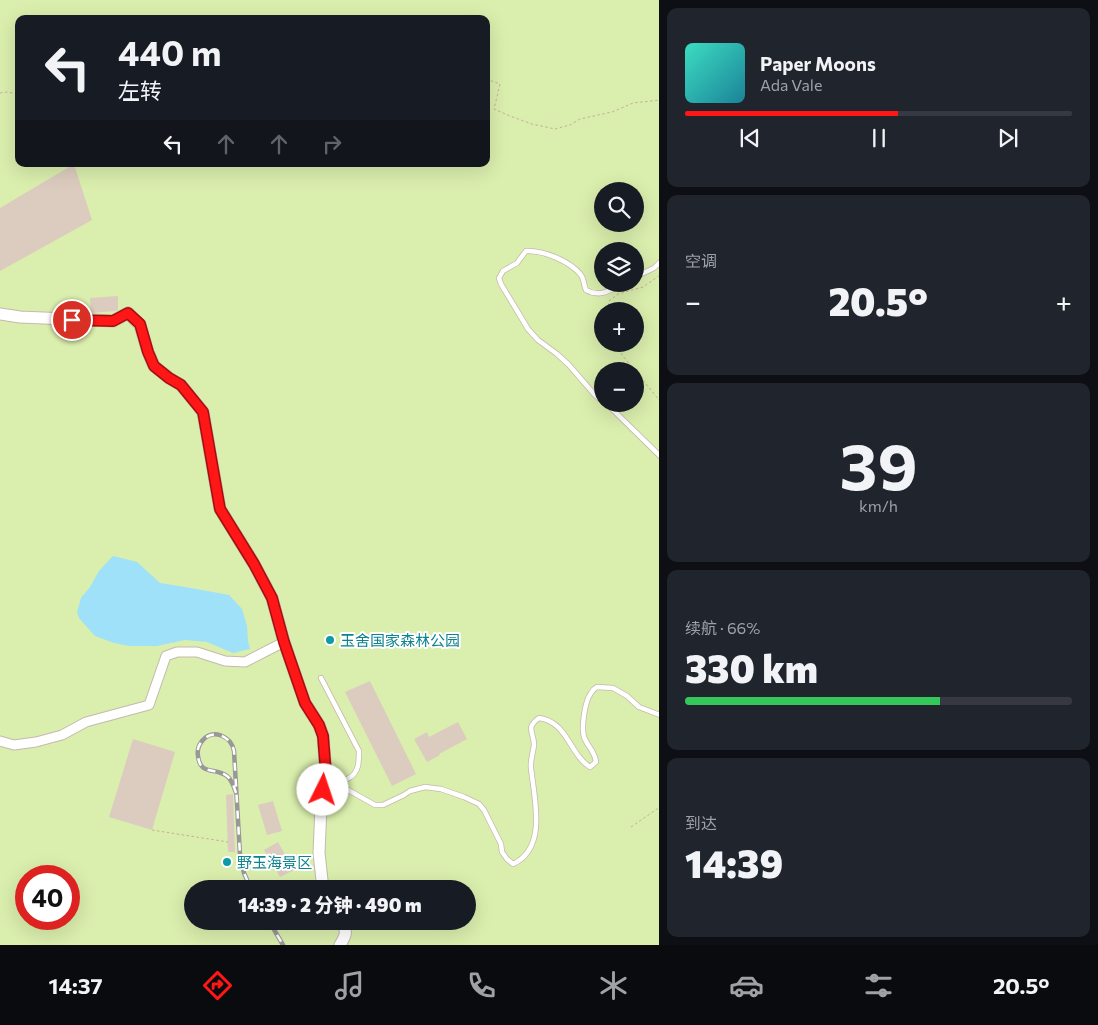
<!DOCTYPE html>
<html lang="zh">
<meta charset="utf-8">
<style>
:root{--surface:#171b24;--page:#20242c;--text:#f1f3f6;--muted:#9ea1a6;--line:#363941;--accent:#ff1616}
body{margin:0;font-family:Commissioner,"Noto Sans SC",sans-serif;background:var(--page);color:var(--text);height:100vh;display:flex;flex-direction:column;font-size:19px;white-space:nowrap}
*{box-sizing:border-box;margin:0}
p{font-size:16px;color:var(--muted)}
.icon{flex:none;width:28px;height:28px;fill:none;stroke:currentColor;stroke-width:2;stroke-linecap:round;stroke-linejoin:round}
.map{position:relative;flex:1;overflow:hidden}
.side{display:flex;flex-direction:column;gap:8px;padding:8px;background:#0d0f14;width:439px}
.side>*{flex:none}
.top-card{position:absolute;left:15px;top:15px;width:475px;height:152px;border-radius:10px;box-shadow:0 5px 20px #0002;background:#171b24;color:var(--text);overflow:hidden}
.tools{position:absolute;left:594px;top:182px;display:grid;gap:10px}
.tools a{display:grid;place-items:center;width:50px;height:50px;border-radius:50%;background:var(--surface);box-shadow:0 5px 20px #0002;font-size:25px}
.speed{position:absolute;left:15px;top:865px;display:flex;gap:10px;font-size:25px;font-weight:700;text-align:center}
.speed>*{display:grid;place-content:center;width:65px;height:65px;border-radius:50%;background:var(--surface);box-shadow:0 5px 20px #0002;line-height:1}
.speed .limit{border:8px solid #d22;background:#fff;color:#111}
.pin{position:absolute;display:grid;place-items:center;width:42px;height:42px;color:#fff;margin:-21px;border:2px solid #fff;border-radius:50%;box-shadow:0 1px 5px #0007}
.me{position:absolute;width:55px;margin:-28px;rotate:4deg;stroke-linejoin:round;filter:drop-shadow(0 0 4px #0008)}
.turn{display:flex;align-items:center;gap:18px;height:105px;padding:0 20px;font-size:22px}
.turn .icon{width:65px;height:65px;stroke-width:2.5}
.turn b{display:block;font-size:35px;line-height:42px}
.lanes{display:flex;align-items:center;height:48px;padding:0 20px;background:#0003;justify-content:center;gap:25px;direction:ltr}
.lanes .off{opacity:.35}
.big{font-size:38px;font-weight:800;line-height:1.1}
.side .tile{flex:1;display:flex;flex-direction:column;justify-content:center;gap:8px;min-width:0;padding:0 18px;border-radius:10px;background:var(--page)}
.side .dial{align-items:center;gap:0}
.dial b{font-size:65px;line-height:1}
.song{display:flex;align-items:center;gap:15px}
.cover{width:60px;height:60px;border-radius:8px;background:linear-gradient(135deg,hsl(170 70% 55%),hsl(190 70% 35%))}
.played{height:5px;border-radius:2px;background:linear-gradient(90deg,var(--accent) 55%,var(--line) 55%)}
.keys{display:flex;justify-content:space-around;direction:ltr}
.heat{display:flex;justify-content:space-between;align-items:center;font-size:28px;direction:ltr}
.charge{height:8px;border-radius:4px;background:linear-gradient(90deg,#34c759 66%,var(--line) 0)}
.trip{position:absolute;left:184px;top:880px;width:292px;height:50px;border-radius:25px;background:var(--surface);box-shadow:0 5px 20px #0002;font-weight:800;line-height:50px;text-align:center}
.menu{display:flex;height:80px;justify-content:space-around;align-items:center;background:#090b0e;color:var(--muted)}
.menu .icon{width:35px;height:35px}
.menu .selected{color:var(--accent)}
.menu b{font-size:22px;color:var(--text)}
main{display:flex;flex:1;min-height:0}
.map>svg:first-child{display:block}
.green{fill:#daeead;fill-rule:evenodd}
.water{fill:#9fe1f8}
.building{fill:#dcccbf}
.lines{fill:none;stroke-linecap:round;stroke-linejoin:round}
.service-casing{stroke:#c5b9ad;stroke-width:6}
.minor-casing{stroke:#c5b9ad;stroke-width:11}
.tertiary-casing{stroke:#c5b9ad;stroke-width:13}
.path{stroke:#c6af99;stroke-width:1;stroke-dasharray:2.5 2.5;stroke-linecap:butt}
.service{stroke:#fff;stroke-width:4.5}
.minor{stroke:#fff;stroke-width:9}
.tertiary{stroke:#fff;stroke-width:11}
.rail-casing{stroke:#989898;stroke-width:4.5}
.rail{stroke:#fff;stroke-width:2.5;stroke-dasharray:8;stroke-linecap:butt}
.route-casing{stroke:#a60e0e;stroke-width:12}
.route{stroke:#ff1616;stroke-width:9}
.culture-dot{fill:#0f9aa8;stroke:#fff;stroke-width:2}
.labels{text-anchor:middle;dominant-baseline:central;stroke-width:4;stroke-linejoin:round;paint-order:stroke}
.culture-label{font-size:15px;fill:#0d838f;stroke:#fff;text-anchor:start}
</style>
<main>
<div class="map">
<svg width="660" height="945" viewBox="0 0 660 945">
<rect width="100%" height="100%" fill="#f6f0e8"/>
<!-- green -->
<path class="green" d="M0 0H659V945H0ZM19 19H486V164H19ZM602 191H635V224H602ZM602 251H635V284H602ZM602 311H635V344H602ZM602 371H635V404H602ZM26 876H69V919H26ZM192 889H468V921H192Z"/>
<!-- water -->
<path class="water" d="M113 556 137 562 160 583 191 588 229 595 242 609 247 626 248 641 250 649 233 653 207 642 185 640 157 646H129L114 643 95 636 79 618 77 612 81 598 90 587 99 571Z"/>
<!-- building -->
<path class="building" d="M74 164 92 220 0 271V208Z
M118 296V310L116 311 91 313 90 298Z
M370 681 416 774 392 786 345 692Z
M458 722 467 739 439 754 440 755 427 762 414 739 427 732 429 737Z
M133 739 175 752 152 830 109 817Z
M233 794 235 852H228L226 795Z
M273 801 282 831 267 835 258 805Z
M278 842 294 870 280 877 264 850Z"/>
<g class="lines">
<!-- service casing -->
<g class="service-casing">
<path id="service" d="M635 277 654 268 660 262
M602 401 594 394 569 365 557 354 538 340 528 329 501 284 499 278 503 271 517 263 526 251C543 250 570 261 581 275 584 279 584 286 586 290 600 298 610 290 622 284
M607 404 660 456
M321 678 359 751C359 761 359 773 349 778 346 780 340 781 337 782
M327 775 341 786 375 805H383L404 795 410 791 425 787 441 789 464 797 479 804 484 810 501 844 502 852 507 859 513 864C548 848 534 798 531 768 530 761 533 753 534 745 534 732 525 728 539 718 568 722 569 754 590 767L596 762C595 751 587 746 584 737 581 727 585 701 591 693 592 691 595 688 597 687L613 688 627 696 639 707 660 715"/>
</g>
<!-- minor casing -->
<g class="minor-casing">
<path id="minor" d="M0 741 14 745 36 742 62 735 86 722 149 705 166 656 177 652H197L225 661 245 662 284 642"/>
</g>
<!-- tertiary casing -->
<g class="tertiary-casing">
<path id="tertiary" d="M0 314 20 317 113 321 128 313 140 325 148 352 154 366 169 378 181 385 203 412 220 509 254 564 272 598 284 642 305 703 319 725 323 736 326 774 321 807 319 853 323 889
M340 945C346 935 348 932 341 921"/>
</g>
<!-- path -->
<path class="path" d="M486 79 500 84 494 109 510 116 532 124 555 129 570 125 580 119 612 112 633 103 660 100
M0 93 7 92 19 94
M608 311 609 301 618 294 643 287 660 275
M617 344 622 355 660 401
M631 827 660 807
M152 830 228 842"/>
<!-- service -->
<use href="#service" class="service"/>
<!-- minor -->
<use href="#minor" class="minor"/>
<!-- tertiary -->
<use href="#tertiary" class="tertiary"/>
<!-- rail casing -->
<g class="rail-casing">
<path id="rail" d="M236 793C234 787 232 780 227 776 215 767 200 776 198 756 197 750 198 746 202 741 213 728 231 736 234 751L240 855 244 873 251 889
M269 921 283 945"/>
</g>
<!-- rail -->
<use href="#rail" class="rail"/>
</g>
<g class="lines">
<!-- route casing -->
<g class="route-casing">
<path id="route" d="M72 320 113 321 128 313 140 324 148 352 154 366 169 378 181 385 203 412 220 509 254 564 272 598 284 642 305 703 319 725 323 736 326 774 323 790"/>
</g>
<!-- route -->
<use href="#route" class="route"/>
</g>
<!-- markers -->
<g class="culture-dot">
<circle cx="330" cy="640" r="5"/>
<circle cx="227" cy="862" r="5"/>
</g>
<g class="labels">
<!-- culture labels -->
<g class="culture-label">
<text x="340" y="640">玉舍国家森林公园</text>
<text x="237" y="862">野玉海景区</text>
</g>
</g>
</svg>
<div class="tools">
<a><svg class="icon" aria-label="search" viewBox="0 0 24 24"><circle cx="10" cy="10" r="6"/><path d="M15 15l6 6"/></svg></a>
<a><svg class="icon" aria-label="layers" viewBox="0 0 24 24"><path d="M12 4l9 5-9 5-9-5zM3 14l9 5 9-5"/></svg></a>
<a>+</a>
<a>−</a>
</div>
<div class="speed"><div class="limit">40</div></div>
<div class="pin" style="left:72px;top:320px;background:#d93025"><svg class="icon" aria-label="arrive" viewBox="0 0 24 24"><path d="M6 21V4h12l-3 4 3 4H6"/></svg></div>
<svg class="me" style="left:323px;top:790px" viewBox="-20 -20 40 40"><circle r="19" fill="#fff"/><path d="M0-13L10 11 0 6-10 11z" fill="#ff1616"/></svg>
<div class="trip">14:39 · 2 分钟 · 490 m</div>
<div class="top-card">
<div class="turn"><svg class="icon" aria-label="left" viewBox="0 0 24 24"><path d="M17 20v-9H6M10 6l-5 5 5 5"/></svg><div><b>440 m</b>左转</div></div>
<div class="lanes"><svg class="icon" aria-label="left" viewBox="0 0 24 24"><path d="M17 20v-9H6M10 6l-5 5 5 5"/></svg><svg class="icon off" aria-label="ahead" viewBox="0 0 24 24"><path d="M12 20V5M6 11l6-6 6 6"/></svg><svg class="icon off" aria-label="ahead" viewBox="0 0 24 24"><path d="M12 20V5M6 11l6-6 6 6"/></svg><svg class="icon off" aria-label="right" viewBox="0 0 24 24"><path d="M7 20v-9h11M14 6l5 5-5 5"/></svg></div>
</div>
</div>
<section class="side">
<div class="tile">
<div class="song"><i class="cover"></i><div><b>Paper Moons</b><p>Ada Vale</p></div></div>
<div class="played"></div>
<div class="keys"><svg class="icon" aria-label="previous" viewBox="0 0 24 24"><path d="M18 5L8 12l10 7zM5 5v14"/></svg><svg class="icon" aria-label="pause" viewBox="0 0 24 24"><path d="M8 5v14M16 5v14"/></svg><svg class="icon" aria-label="next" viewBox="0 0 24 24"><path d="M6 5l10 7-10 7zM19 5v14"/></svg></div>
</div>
<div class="tile"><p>空调</p>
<div class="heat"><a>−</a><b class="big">20.5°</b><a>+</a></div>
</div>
<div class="tile dial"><b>39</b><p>km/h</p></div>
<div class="tile"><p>续航 · 66%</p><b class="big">330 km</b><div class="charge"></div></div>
<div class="tile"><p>到达</p><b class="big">14:39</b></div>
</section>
</main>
<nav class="menu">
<b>14:37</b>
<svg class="icon selected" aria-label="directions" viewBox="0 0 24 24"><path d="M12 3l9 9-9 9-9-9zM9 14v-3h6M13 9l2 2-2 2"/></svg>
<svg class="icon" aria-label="music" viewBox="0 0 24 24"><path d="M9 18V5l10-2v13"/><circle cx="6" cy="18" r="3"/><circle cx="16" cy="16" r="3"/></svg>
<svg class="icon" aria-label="phone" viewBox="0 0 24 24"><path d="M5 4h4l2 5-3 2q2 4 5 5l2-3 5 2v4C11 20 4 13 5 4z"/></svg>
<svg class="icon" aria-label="climate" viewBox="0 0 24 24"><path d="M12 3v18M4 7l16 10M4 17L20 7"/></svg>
<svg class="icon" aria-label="car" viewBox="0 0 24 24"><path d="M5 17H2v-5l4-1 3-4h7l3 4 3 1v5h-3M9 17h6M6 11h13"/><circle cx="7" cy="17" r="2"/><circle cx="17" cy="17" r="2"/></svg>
<svg class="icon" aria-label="filters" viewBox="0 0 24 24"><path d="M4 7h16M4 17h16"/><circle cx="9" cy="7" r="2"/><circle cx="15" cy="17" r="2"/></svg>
<b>20.5°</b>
</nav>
